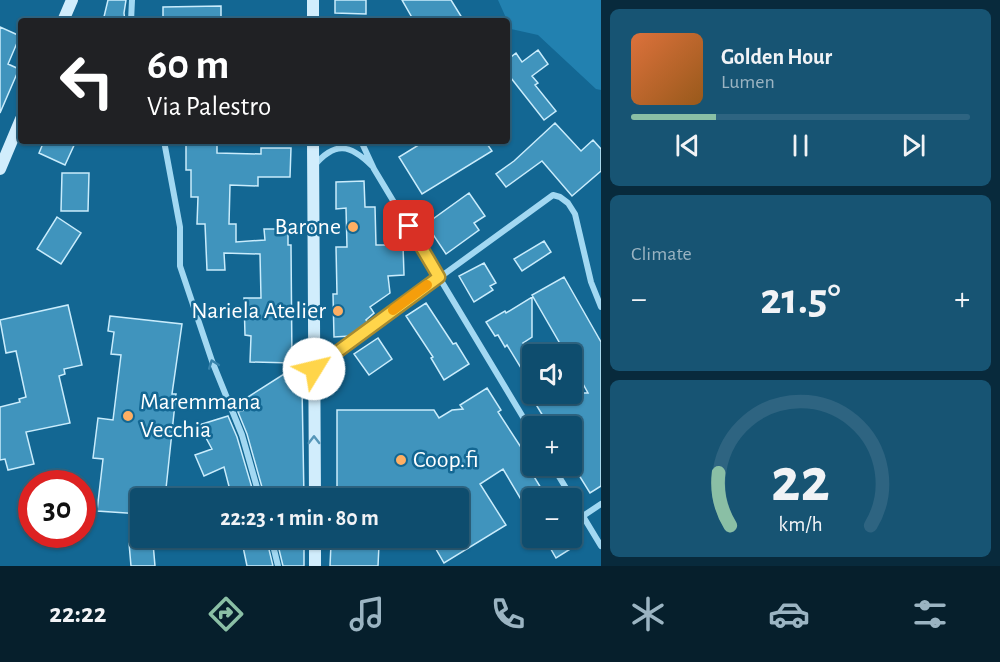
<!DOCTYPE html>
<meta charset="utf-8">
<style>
:root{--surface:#0e4d6e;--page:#175473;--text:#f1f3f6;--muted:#9bb4c2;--line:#2e6481;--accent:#8abfa5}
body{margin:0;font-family:"Alegreya Sans",sans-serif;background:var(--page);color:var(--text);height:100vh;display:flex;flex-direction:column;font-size:22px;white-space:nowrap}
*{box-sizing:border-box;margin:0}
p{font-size:20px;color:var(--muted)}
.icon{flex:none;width:33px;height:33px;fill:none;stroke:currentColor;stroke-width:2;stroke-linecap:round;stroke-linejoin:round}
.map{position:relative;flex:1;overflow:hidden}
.sheet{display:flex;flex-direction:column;gap:9px;padding:9px;background:#082a3c;width:399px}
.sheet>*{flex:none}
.guide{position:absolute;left:18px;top:18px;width:492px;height:126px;border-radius:6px;box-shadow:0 2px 4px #0004,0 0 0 2px var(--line);background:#202124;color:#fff;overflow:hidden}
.fabs{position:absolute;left:522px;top:344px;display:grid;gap:12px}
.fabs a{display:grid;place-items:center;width:60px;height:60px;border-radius:6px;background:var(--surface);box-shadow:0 2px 4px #0004,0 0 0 2px var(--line);font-size:30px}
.speed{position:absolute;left:18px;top:470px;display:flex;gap:12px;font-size:30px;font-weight:700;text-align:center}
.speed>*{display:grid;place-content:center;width:78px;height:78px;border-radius:50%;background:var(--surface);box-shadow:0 2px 4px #0004,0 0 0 2px var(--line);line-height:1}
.speed .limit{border:9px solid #d22;background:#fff;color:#111}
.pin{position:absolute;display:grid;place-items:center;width:51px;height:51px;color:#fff;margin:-26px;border-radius:12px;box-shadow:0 3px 9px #0006}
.me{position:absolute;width:66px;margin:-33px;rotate:54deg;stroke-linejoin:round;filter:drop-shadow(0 0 4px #0008)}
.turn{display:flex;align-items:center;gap:21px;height:126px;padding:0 30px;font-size:27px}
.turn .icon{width:78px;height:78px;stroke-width:2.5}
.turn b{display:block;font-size:42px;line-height:51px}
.big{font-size:45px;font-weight:600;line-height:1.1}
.sheet .widget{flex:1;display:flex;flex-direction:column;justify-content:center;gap:9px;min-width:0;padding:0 21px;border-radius:9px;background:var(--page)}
.sheet .dial{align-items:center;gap:0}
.dial svg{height:156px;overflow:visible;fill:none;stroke:var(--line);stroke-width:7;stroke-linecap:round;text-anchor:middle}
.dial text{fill:var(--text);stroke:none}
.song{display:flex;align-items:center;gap:18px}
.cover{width:72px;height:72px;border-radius:9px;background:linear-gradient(135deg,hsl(20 70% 55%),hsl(30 70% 35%))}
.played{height:6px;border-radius:3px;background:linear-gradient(90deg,var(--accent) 25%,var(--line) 25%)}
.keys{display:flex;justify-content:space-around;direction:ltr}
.heat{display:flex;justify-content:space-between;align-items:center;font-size:33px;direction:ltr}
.trip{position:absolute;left:130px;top:488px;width:339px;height:60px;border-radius:6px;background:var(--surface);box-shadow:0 2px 4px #0004,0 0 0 2px var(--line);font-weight:600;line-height:60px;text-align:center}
.menu{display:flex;height:96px;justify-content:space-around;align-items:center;background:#061f2c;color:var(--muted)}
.menu .icon{width:42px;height:42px}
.menu .current{color:var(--accent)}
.menu b{font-size:27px;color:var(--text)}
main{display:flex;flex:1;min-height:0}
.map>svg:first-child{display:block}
.green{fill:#2281b0}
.building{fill:#4094bd;stroke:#c9ecfc;stroke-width:1.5}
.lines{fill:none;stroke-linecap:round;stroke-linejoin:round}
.minor{stroke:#a2d8f2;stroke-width:6}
.secondary{stroke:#d1edfc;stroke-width:12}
.oneway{stroke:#3783ab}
.oneway2{stroke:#5696b8}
.route-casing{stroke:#a68a30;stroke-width:15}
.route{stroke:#ffd54a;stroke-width:10}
.slow{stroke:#f59e0b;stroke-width:10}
.poi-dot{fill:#ffaf63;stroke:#136793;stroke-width:2}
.labels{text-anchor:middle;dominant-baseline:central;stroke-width:5;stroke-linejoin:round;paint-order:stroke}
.poi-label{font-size:24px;fill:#fff;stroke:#136793;text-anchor:end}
</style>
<main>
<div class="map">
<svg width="601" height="566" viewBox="0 0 601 566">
<rect width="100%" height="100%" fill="#136793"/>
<!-- green -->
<path class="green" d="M498 0H601V90L596 89 538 35 511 29Z"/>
<!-- building -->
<path class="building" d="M108 0H126L124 13 125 21H103Z
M335 0H366V14L335 13Z
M402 0H451L464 21H414Z
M221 6V21H163V7Z
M0 27 20 36 8 64 19 69 0 113Z
M538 50 548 64 532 76 538 83 535 85 556 111 544 120 507 73V60L516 53 522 62Z
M555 123 581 151 593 140 601 149V171L572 196 542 161 506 187 496 174 514 161Z
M44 141H76L65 165 39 153Z
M186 141H211L210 145H217V153L261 154V148H291L290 177H258V186L230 185 229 224H236V242L265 240 264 229H278V233L288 232V245H291L292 363 250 362 251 336 245 335 244 298H261L260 254 224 253 225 270H207L205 224H197L198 197H191V170H186Z
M425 141H485L492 151 422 194 399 157Z
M62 173H89L88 211H61Z
M364 181 365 207H375L376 245H403L404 275 388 276 390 293 370 307 374 313 366 320 368 323 350 336 334 337 333 294H337L336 247H347L346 208 336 209V182Z
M469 193 485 216 474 223 479 230 446 254 426 224Z
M57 217 81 233 61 264 37 249Z
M544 241 551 252 522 271 514 259Z
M484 263 496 283 490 286 493 290 474 302 459 276Z
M564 277 601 342V486L590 493 572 464V426H549L529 393H588L572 364V354H566L532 295Z
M532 297V337L523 343 532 358V386L507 345 505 347 498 335 495 336 486 322 505 311 506 313Z
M426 303 453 344 456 343 469 364 444 380 431 358 433 357 406 316Z
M68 305 82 365 64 369 65 374 59 376 70 423 26 432 34 464 8 470 5 459 0 460V407L20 402 19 399 26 397 16 351 6 353 0 320Z
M110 316 182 324 172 394H176L165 498H141V514L97 511 103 459 93 458 98 418 113 420 121 355 111 354 114 332 108 331Z
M378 338 392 359 369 375 354 354Z
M292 369 291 386H302L304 498H265L247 434 238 412 244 410 240 402Z
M487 388 501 410 498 412 526 455 522 457 541 488 537 491 542 498H532V518L503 469 480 484 506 525 444 563 429 537H459V498H337V410H434L439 418 452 410 463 409 460 405Z
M228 416 237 437 255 498H232L224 467 204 476 195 455 212 449 199 425Z
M241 537H266L273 566H247Z
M276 537H304V566H283Z
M544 537H566L572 548 556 558Z
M129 543H153L155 566H131Z
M331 544 379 545 378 566H330Z"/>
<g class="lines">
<!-- minor -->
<path class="minor" d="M131 21 132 0
M164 141 180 227V266L212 361 242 435 260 498
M361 141 374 169 532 432
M314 166C335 141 350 144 372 166
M315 368 553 195 560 197 568 203 575 214 591 282 601 307
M552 465 601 546
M583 516 601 504
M271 537 278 566"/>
<!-- secondary -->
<path class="secondary" d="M313 0V21
M63 21 72 0
M313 141 315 498
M0 169 21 119
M315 537V566"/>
</g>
<!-- one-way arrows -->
<defs><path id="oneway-chevron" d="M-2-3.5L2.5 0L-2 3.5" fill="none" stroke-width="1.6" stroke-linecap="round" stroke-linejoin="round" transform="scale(1.5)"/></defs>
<use class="oneway" href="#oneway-chevron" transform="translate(213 364) rotate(-110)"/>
<use class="oneway2" href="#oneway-chevron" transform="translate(314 440) rotate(-90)"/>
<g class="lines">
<!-- route casing -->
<g class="route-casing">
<path id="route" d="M314 369 439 277 409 226"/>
</g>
<!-- route -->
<use href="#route" class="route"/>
<!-- slow -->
<path class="slow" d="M393 310 427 285"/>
</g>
<!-- markers -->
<g class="poi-dot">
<circle cx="353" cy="227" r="6"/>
<circle cx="338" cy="311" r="6"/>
<circle cx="128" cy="416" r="6"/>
<circle cx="401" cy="460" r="6"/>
</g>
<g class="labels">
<!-- poi labels -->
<g class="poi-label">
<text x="341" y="227">Barone</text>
<text x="326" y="311">Nariela Atelier</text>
<text x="140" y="402" text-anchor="start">Maremmana<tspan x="140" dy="28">Vecchia</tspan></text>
<text x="413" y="460" text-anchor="start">Coop.fi</text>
</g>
</g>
</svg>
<div class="fabs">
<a><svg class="icon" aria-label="sound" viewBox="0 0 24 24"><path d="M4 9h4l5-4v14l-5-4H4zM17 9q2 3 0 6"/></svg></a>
<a>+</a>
<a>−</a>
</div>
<div class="speed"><div class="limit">30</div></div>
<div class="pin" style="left:409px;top:226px;background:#d93025"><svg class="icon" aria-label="arrive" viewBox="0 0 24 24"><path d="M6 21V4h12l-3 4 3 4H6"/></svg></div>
<svg class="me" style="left:314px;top:369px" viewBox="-20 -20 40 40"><circle r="19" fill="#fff"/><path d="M0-13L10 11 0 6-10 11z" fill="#ffd54a"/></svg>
<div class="trip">22:23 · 1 min · 80 m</div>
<div class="guide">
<div class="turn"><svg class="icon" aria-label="left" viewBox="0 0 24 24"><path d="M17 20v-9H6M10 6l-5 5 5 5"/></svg><div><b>60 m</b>Via Palestro</div></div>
</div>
</div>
<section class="sheet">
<div class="widget">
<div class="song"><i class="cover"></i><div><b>Golden Hour</b><p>Lumen</p></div></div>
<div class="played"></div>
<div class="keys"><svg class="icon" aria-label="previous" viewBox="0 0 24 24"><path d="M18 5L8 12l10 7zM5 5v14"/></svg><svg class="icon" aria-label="pause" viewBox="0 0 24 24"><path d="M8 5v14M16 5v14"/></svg><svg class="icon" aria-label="next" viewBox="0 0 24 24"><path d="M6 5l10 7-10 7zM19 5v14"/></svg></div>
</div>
<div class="widget"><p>Climate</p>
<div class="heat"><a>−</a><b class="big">21.5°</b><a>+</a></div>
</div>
<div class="widget dial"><svg viewBox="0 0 100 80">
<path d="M14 69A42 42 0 1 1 86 69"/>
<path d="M14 69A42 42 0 0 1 8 42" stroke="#8abfa5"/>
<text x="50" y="56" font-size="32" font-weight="700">22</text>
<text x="50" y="72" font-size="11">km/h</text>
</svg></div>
</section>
</main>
<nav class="menu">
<b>22:22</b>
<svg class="icon current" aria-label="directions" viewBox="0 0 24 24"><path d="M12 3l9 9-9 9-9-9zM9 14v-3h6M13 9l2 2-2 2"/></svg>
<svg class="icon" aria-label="music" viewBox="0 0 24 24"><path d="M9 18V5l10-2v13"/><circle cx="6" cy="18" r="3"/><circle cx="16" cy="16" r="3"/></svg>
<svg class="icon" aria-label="phone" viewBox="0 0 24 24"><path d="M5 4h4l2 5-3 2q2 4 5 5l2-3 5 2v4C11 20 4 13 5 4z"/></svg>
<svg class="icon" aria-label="climate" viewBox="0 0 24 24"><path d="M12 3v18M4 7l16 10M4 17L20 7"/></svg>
<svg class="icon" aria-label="car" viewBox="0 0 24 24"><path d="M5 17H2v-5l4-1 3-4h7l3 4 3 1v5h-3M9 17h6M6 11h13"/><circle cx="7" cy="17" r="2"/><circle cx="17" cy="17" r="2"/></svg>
<svg class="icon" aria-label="filters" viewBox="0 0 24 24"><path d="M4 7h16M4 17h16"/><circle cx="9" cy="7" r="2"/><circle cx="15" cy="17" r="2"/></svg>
</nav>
